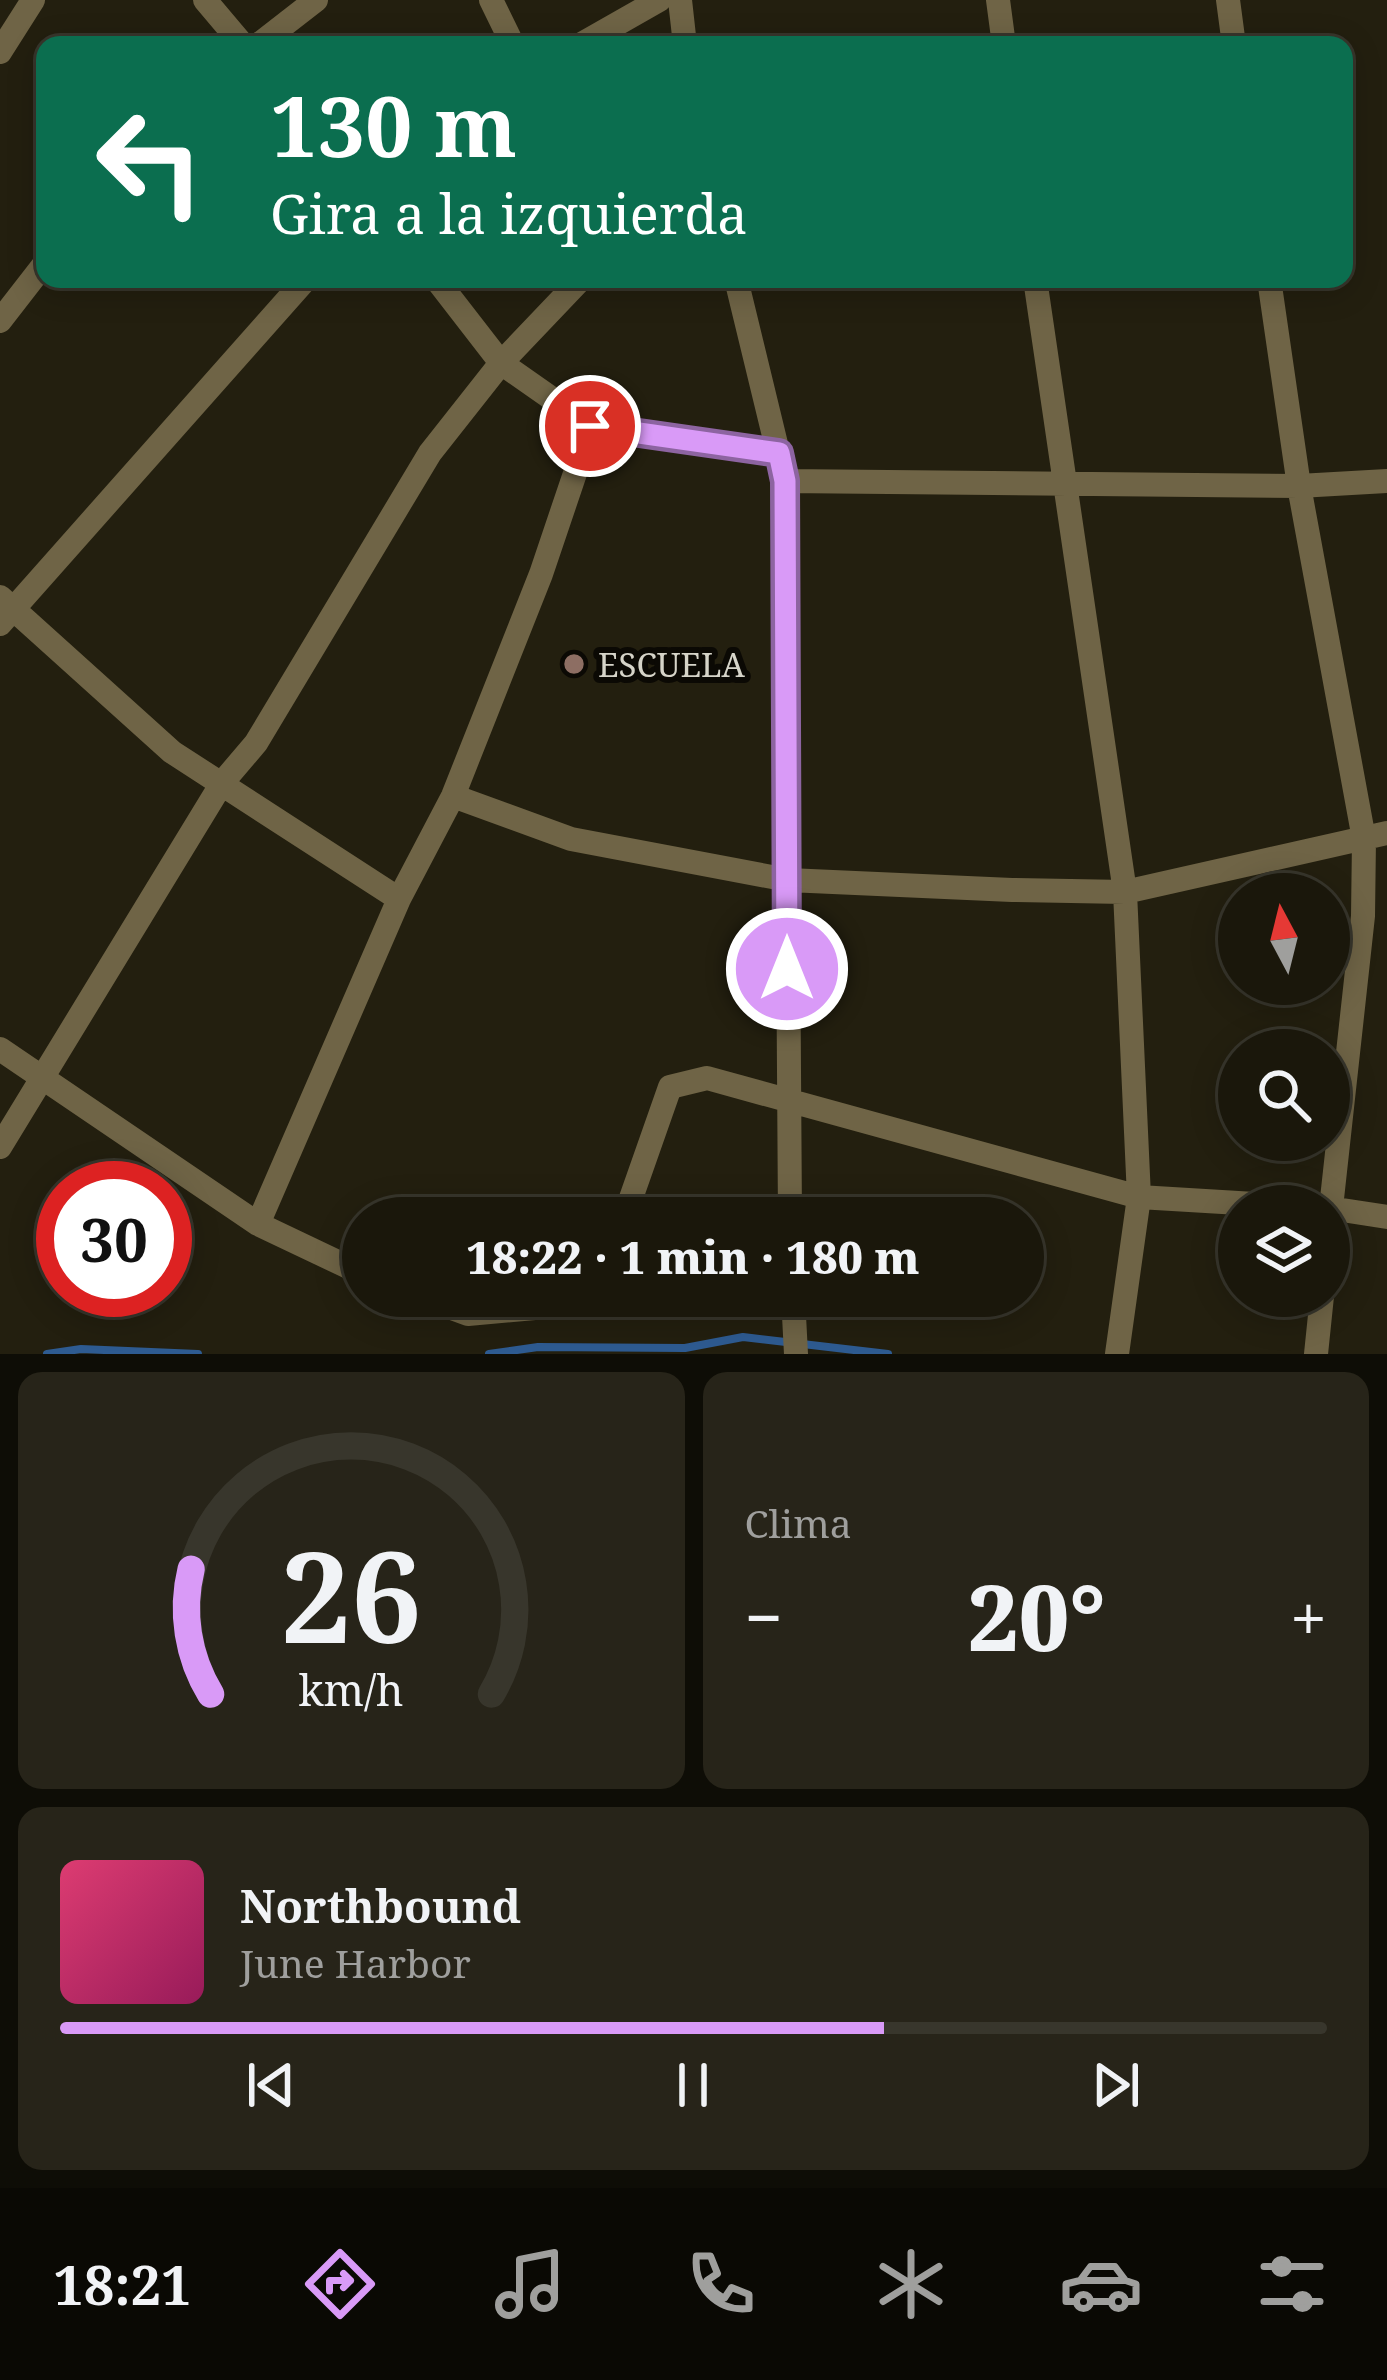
<!DOCTYPE html>
<html lang="es">
<meta charset="utf-8">
<style>
:root{--surface:#1a170b;--page:#272419;--text:#f1f3f6;--muted:#9f9f9d;--line:#38362c;--accent:#d99af7}
body{margin:0;font-family:"Noto Serif",serif;background:var(--page);color:var(--text);height:100vh;display:flex;flex-direction:column;font-size:45px;white-space:nowrap}
*{box-sizing:border-box;margin:0}
p{font-size:39px;color:var(--muted)}
.icon{flex:none;width:66px;height:66px;fill:none;stroke:currentColor;stroke-width:2;stroke-linecap:round;stroke-linejoin:round}
.map{position:relative;height:1354px;overflow:hidden}
.side{display:flex;flex-direction:column;gap:18px;padding:18px;background:#0e0d06;flex:1}
.side>*{flex:none}
.hud{position:absolute;left:36px;top:36px;width:1317px;height:252px;border-radius:24px;box-shadow:0 6px 30px #0003,0 0 0 3px var(--line);background:#0b6e4f;color:#fff;overflow:hidden}
.needle{width:78px;rotate:353deg}
.buttons{position:absolute;left:1218px;top:873px;display:grid;gap:24px}
.buttons a{display:grid;place-items:center;width:132px;height:132px;border-radius:50%;background:var(--surface);box-shadow:0 6px 30px #0003,0 0 0 3px var(--line);font-size:60px}
.speed{position:absolute;left:36px;top:1161px;display:flex;gap:24px;font-size:60px;font-weight:700;text-align:center}
.speed>*{display:grid;place-content:center;width:156px;height:156px;border-radius:50%;background:var(--surface);box-shadow:0 6px 30px #0003,0 0 0 3px var(--line);line-height:1}
.speed .limit{border:18px solid #d22;background:#fff;color:#111}
.pin{position:absolute;display:grid;place-items:center;width:102px;height:102px;color:#fff;margin:-51px;border:6px solid #fff;border-radius:50%;box-shadow:0 3px 12px #0007}
.me{position:absolute;width:132px;margin:-66px;rotate:0deg;stroke-linejoin:round;filter:drop-shadow(0 0 9px #0008)}
.turn{display:flex;align-items:center;gap:42px;height:252px;padding:0 36px;font-size:54px}
.turn .icon{width:156px;height:156px;stroke-width:2.5}
.turn b{display:block;font-size:84px;line-height:102px}
.big{font-size:90px;font-weight:800;line-height:1.1}
.side .widget{flex:1;display:flex;flex-direction:column;justify-content:center;gap:18px;min-width:0;padding:0 42px;border-radius:24px;background:var(--page)}
.side .dial{align-items:center;gap:0}
.dial svg{height:312px;overflow:visible;fill:none;stroke:var(--line);stroke-width:7;stroke-linecap:round;text-anchor:middle}
.dial text{fill:var(--text);stroke:none}
.song{display:flex;align-items:center;gap:36px}
.cover{width:144px;height:144px;border-radius:18px;background:linear-gradient(135deg,hsl(340 70% 55%),hsl(330 70% 35%))}
.played{height:12px;border-radius:6px;background:linear-gradient(90deg,var(--accent) 65%,var(--line) 65%)}
.keys{display:flex;justify-content:space-around;direction:ltr}
.heat{display:flex;justify-content:space-between;align-items:center;font-size:66px;direction:ltr}
.side .tiles{flex:1;display:grid;gap:18px;grid-template-columns:1fr 1fr}
.widget:last-child{grid-column:span 2}
.trip{position:absolute;left:342px;top:1197px;width:702px;height:120px;border-radius:60px;background:var(--surface);box-shadow:0 6px 30px #0003,0 0 0 3px var(--line);font-weight:800;line-height:120px;text-align:center}
.tab-bar{display:flex;height:192px;justify-content:space-around;align-items:center;background:#0a0904;color:var(--muted)}
.tab-bar .icon{width:84px;height:84px}
.tab-bar .selected{color:var(--accent)}
.tab-bar b{font-size:54px;color:var(--text)}
.map>svg:first-child{display:block}
.lines{fill:none;stroke-linecap:round;stroke-linejoin:round}
.stream{stroke:#2e5b91;stroke-width:8}
.minor{stroke:#6f6446;stroke-width:24}
.route-casing{stroke:#8d64a1;stroke-width:30}
.route{stroke:#d99af7;stroke-width:21}
.education-dot{fill:#8d6e63;stroke:#0b0904;stroke-width:4.5}
.labels{text-anchor:middle;dominant-baseline:central;stroke-width:12;stroke-linejoin:round;paint-order:stroke}
.poi-label{font-size:33px;fill:#d6d4c9;stroke:#0b0904;text-anchor:start}
</style>
<div class="map">
<svg width="1387" height="1354" viewBox="0 0 1387 1354">
<rect width="100%" height="100%" fill="#231f0f"/>
<g class="lines">
<!-- stream -->
<path class="stream" d="M47 1354 81 1349 198 1354
M489 1354 538 1347 685 1348 743 1337 888 1354"/>
<!-- minor -->
<path class="minor" d="M205 0 243 45
M491 0 513 45
M680 0 685 45
M998 0 1004 45
M1228 0 1234 45
M258 45 316 0
M580 45 659 0
M0 52 33 0
M436 279 501 363 591 426 780 453
M736 279 785 481 790 1218
M1035 279 1125 892 1139 1197 1117 1354
M1269 279 1299 486 1364 839 1363 916 1329 1226
M0 321 45 263
M785 481 1299 486 1387 481
M0 597 172 752 399 899
M0 624 306 279
M453 796 571 839 788 880 1012 890 1125 892 1387 833
M0 1049 258 1224 363 1274
M0 1147 222 783 256 743 430 453 501 363 581 279
M1329 1208 1387 1217
M624 1218 670 1087 707 1078 1139 1197 1289 1206
M258 1224 399 899 453 796 541 574 591 426
M419 1296 468 1314 669 1296
M793 1296 796 1354
M1316 1354 1322 1296"/>
</g>
<g class="lines">
<!-- route casing -->
<g class="route-casing">
<path id="route" d="M590 426 779 453 785 481 787 969"/>
</g>
<!-- route -->
<use href="#route" class="route"/>
</g>
<!-- markers -->
<circle class="education-dot" cx="574" cy="664" r="12"/>
<g class="labels">
<!-- poi labels -->
<g class="poi-label">
<text x="598" y="664">ESCUELA</text>
</g>
</g>
</svg>
<div class="buttons">
<a><svg class="needle" viewBox="-14 -14 28 28"><path d="M0-13l5 13h-10z" fill="#e53935"/><path d="M0 13l5-13h-10z" fill="#9f9f9d"/></svg></a>
<a><svg class="icon" aria-label="search" viewBox="0 0 24 24"><circle cx="10" cy="10" r="6"/><path d="M15 15l6 6"/></svg></a>
<a><svg class="icon" aria-label="layers" viewBox="0 0 24 24"><path d="M12 4l9 5-9 5-9-5zM3 14l9 5 9-5"/></svg></a>
</div>
<div class="speed"><div class="limit">30</div></div>
<div class="pin" style="left:590px;top:426px;background:#d93025"><svg class="icon" aria-label="arrive" viewBox="0 0 24 24"><path d="M6 21V4h12l-3 4 3 4H6"/></svg></div>
<svg class="me" style="left:787px;top:969px" viewBox="-20 -20 40 40"><circle r="17" fill="#d99af7" stroke="#fff" stroke-width="3"/><path d="M0-11L8 9 0 5-8 9z" fill="#fff"/></svg>
<div class="trip">18:22 · 1 min · 180 m</div>
<div class="hud">
<div class="turn"><svg class="icon" aria-label="left" viewBox="0 0 24 24"><path d="M17 20v-9H6M10 6l-5 5 5 5"/></svg><div><b>130 m</b>Gira a la izquierda</div></div>
</div>
</div>
<section class="side">
<div class="tiles">
<div class="widget dial"><svg viewBox="0 0 100 80">
<path d="M14 69A42 42 0 1 1 86 69"/>
<path d="M14 69A42 42 0 0 1 9 37" stroke="#d99af7"/>
<text x="50" y="56" font-size="32" font-weight="700">26</text>
<text x="50" y="72" font-size="11">km/h</text>
</svg></div>
<div class="widget"><p>Clima</p>
<div class="heat"><a>−</a><b class="big">20°</b><a>+</a></div>
</div>
<div class="widget">
<div class="song"><i class="cover"></i><div><b>Northbound</b><p>June Harbor</p></div></div>
<div class="played"></div>
<div class="keys"><svg class="icon" aria-label="previous" viewBox="0 0 24 24"><path d="M18 5L8 12l10 7zM5 5v14"/></svg><svg class="icon" aria-label="pause" viewBox="0 0 24 24"><path d="M8 5v14M16 5v14"/></svg><svg class="icon" aria-label="next" viewBox="0 0 24 24"><path d="M6 5l10 7-10 7zM19 5v14"/></svg></div>
</div>
</div>
</section>
<nav class="tab-bar">
<b>18:21</b>
<svg class="icon selected" aria-label="directions" viewBox="0 0 24 24"><path d="M12 3l9 9-9 9-9-9zM9 14v-3h6M13 9l2 2-2 2"/></svg>
<svg class="icon" aria-label="music" viewBox="0 0 24 24"><path d="M9 18V5l10-2v13"/><circle cx="6" cy="18" r="3"/><circle cx="16" cy="16" r="3"/></svg>
<svg class="icon" aria-label="phone" viewBox="0 0 24 24"><path d="M5 4h4l2 5-3 2q2 4 5 5l2-3 5 2v4C11 20 4 13 5 4z"/></svg>
<svg class="icon" aria-label="climate" viewBox="0 0 24 24"><path d="M12 3v18M4 7l16 10M4 17L20 7"/></svg>
<svg class="icon" aria-label="car" viewBox="0 0 24 24"><path d="M5 17H2v-5l4-1 3-4h7l3 4 3 1v5h-3M9 17h6M6 11h13"/><circle cx="7" cy="17" r="2"/><circle cx="17" cy="17" r="2"/></svg>
<svg class="icon" aria-label="filters" viewBox="0 0 24 24"><path d="M4 7h16M4 17h16"/><circle cx="9" cy="7" r="2"/><circle cx="15" cy="17" r="2"/></svg>
</nav>
